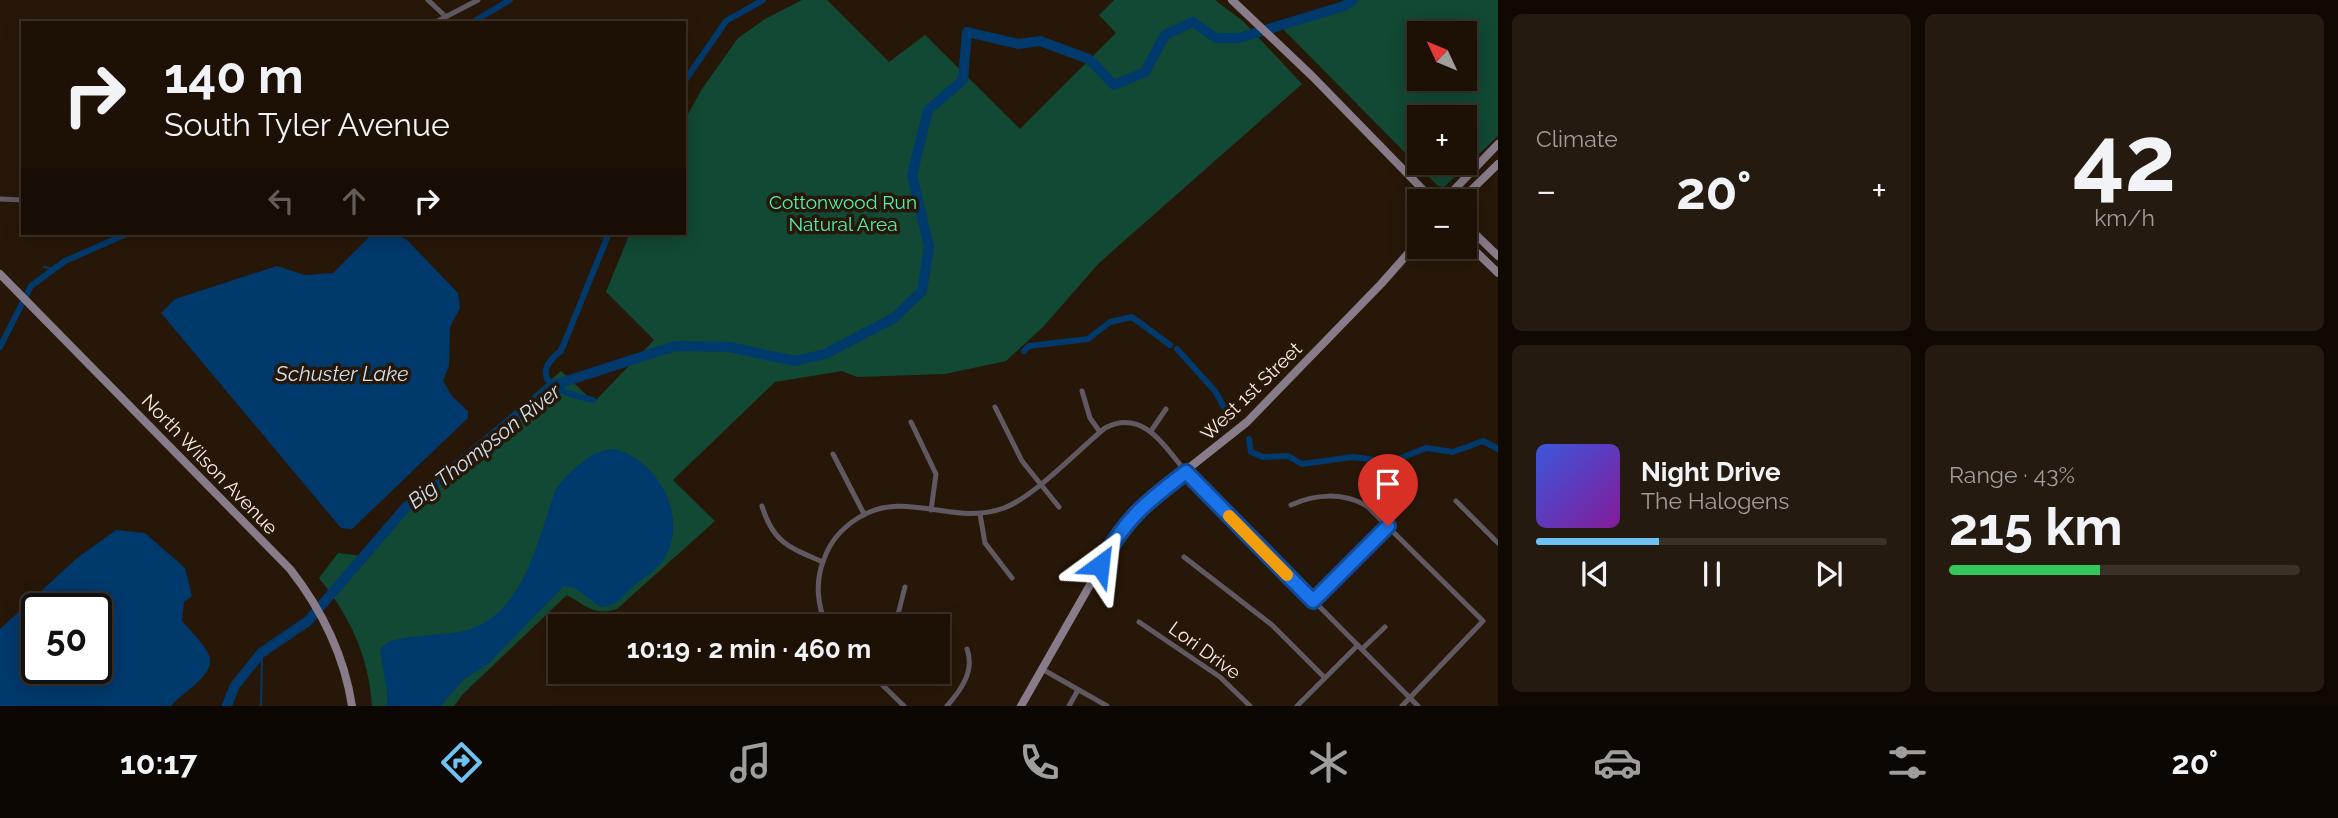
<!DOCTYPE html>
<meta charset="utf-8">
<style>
:root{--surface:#1d1106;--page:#251a10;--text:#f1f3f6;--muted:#a09d9b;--line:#3b3128;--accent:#6fc2f4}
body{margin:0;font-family:Raleway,sans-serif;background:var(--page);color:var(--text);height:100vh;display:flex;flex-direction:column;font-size:26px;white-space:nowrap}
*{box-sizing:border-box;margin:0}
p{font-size:23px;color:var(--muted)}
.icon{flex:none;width:38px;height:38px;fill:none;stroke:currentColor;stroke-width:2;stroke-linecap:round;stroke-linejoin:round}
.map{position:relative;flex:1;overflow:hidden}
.sheet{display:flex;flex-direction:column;gap:14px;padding:14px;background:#100903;width:840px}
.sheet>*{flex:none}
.top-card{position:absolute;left:21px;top:21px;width:665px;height:214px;border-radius:0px;box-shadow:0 4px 18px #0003,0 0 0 2px var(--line);background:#1d1106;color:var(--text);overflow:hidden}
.needle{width:46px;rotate:314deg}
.tools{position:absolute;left:1407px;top:21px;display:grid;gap:14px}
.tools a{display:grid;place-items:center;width:70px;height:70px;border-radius:0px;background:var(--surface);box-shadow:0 4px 18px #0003,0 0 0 2px var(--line);font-size:35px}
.speed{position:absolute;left:21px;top:593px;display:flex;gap:14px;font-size:35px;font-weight:700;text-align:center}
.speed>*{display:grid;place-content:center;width:91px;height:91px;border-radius:50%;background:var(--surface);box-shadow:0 4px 18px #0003,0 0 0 2px var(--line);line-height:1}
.speed .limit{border:4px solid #111;border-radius:10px;background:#fff;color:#111}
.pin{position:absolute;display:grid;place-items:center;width:60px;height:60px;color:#fff;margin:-72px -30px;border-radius:50% 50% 50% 0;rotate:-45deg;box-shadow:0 0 7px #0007}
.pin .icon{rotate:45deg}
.me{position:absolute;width:77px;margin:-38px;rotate:30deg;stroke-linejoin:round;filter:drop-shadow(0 0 5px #0008)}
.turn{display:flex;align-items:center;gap:24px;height:147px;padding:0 28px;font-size:32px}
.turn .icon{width:91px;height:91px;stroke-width:2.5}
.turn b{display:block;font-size:49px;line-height:60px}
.lanes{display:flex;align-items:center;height:66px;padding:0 28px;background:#0003;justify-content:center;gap:35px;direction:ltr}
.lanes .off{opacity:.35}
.big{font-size:52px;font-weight:700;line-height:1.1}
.sheet .tile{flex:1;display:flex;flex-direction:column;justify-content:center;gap:10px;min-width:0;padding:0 24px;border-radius:10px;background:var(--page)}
.sheet .dial{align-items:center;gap:0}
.dial b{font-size:91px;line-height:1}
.song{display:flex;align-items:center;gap:21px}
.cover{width:84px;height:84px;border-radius:10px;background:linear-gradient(135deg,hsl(230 70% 55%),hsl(290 70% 35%))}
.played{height:7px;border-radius:4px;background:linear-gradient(90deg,var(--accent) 35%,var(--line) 35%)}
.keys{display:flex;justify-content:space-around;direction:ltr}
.heat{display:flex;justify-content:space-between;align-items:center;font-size:38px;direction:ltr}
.charge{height:10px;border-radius:5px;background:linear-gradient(90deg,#34c759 43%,var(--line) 0)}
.sheet .tiles{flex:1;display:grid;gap:14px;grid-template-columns:repeat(2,1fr)}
.trip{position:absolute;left:548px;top:614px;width:402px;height:70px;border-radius:0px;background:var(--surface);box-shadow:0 4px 18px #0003,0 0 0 2px var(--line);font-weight:700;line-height:70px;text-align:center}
.tab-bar{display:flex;height:112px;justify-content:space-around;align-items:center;background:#0c0702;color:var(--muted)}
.tab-bar .icon{width:49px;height:49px}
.tab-bar .current{color:var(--accent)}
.tab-bar b{font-size:32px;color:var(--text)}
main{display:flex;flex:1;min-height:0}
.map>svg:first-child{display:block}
.green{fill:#114934;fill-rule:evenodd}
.water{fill:#00396c;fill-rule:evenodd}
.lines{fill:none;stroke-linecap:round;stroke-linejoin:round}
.stream{stroke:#00396c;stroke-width:2}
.canal{stroke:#00396c;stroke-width:6}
.river{stroke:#00396c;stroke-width:10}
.minor{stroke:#605961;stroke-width:5}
.secondary{stroke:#887c8a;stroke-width:8}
.route-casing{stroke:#114b97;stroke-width:18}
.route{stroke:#1a73e8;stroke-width:12}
.slow{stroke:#f59e0b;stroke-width:12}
.labels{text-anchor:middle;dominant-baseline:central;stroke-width:7;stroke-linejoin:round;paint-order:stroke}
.park-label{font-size:19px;fill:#51f0b3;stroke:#271708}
.street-label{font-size:19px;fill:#faeee4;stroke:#271708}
.water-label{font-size:21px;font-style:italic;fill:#cedff2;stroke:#271708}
</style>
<main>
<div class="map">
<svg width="1498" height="706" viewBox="0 0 1498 706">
<rect width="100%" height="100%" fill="#271708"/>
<!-- green -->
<path class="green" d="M802 0H827L889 62 925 35 1020 129 1116 33 1099 15 1114 0H1215L1244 22 1302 84 1099 263 1043 327 1006 361 945 374 857 377 842 371 775 382 673 480 715 521 617 609C595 616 586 606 567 595L463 694 454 706H372C369 657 350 616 319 578L338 553 363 556 402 508 561 371 594 402 654 340 606 292 630 233H684V121L702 89 738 38 765 19Z
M1359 0H1498V136L1444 187 1438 186 1282 28 1340 12ZM1419 33H1465V79H1419ZM1465 117V163H1419V117Z"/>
<!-- water -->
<path class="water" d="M373 233H395L408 241 458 293 460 308 450 327 449 366 443 381 452 396 468 411V418L352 529 341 528 161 313 175 299 277 266 305 275 333 273Z
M614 449C657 459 688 515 666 555 658 571 644 576 631 588 621 598 616 606 601 607L575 588 564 586 488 664 463 680 441 706H387V692L380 649C393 636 414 637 431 635 445 634 461 633 473 628 526 608 538 537 556 489 570 471 591 450 614 449Z
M116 530 145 533 185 568 192 596 184 602 182 621C190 630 200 640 207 651 221 673 183 691 171 706H0V629L77 558ZM37 609H96V668H37Z"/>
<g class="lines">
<!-- stream -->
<path class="stream" d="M44 267 54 269
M261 706 262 652"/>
<!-- canal -->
<path class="canal" d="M471 23 510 0
M684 82 726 21 763 0
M0 347 31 286 65 261 129 233
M1177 349 1215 391 1228 414
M1024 351 1029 346 1088 339 1110 322 1132 317 1170 345
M593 400C579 397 533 387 549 363 552 358 557 354 561 351L609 233
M1249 439 1251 452 1263 457 1288 456 1302 464 1353 457 1391 462 1426 448 1453 452 1483 441 1498 449"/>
<!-- river -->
<path class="river" d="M227 706 234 687 261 653 308 621 406 507 554 385 675 346 729 347 795 361 825 354 894 318 922 291 929 247 912 175 928 110 963 80 967 32 1018 44 1040 41 1089 59 1114 85 1145 72 1165 35 1193 22 1216 38H1239L1344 6 1353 0"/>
<!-- minor -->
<path class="minor" d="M428 0 446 17
M434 23 478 0
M0 199 23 200
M1082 391 1090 418 1100 432
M995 407 1022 461 1059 507
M911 422 936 474 931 510
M1151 431 1166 409
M833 454 864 514
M1456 501 1498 543
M1291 505C1315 494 1343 492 1367 506L1483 621 1402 706
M762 506C773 543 790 548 823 562
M980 514 985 543 1012 578
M1184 557 1272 625 1325 678
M1313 601 1388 526
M1139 622 1220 677 1250 706
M827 626C817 606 815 581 824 559 830 542 842 528 858 518 905 488 953 527 1004 508 1034 497 1078 450 1105 428 1143 408 1165 447 1186 472L1418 706
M895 626 905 587
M1362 649 1385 627
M1042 669 1107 706
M869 672 904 706
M947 706C961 690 975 671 967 649
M1069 706 1078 690
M1297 706 1358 645"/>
<!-- secondary -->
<path class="secondary" d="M1232 0 1312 76 1434 201
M1448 201 1451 193 1498 144
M1460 201 1498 164
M1465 224 1498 256
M1465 241 1498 273
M0 274 290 569C322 610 344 654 352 706
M1021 706 1123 527 1141 506 1247 422 1381 284 1419 241"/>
</g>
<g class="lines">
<!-- route casing -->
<g class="route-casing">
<path id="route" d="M1100 565C1126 518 1144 504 1186 472L1313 601 1388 526"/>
</g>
<!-- route -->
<use href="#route" class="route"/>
<!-- slow -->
<path class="slow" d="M1229 516 1287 575"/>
</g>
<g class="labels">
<!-- park labels -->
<g class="park-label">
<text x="843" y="202">Cottonwood Run<tspan x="843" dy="22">Natural Area</tspan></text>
</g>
<!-- street labels -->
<g class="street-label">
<text transform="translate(1251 391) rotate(-44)">West 1st Street</text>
<text transform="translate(210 464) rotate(46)">North Wilson Avenue</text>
<text transform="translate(1205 650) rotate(36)">Lori Drive</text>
</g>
<!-- water labels -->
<g class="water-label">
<text x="342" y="373">Schuster Lake</text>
<text transform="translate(484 446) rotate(-38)">Big Thompson River</text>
</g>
</g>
</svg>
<div class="tools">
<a><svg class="needle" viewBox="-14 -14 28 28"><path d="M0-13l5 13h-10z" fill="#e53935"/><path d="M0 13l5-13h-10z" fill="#a09d9b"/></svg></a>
<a>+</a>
<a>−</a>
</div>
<div class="speed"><div class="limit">50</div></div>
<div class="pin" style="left:1388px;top:526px;background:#d93025"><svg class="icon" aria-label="arrive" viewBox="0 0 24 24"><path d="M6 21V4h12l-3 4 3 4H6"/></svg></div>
<svg class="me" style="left:1100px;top:565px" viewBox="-20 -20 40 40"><path d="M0-17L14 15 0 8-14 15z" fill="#1a73e8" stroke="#fff" stroke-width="4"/></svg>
<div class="trip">10:19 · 2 min · 460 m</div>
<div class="top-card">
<div class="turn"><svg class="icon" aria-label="right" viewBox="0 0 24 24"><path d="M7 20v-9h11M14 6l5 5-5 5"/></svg><div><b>140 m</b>South Tyler Avenue</div></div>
<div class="lanes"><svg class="icon off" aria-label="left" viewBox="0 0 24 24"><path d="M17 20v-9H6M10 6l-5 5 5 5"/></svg><svg class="icon off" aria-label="ahead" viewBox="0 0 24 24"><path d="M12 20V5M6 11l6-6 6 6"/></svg><svg class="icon" aria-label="right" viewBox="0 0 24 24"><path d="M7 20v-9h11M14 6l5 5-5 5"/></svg></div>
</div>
</div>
<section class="sheet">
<div class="tiles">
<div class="tile"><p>Climate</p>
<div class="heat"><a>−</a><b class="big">20°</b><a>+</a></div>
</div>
<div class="tile dial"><b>42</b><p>km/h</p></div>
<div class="tile">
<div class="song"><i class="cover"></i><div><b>Night Drive</b><p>The Halogens</p></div></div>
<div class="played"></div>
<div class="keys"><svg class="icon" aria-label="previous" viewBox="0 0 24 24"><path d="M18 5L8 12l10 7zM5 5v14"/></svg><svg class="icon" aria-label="pause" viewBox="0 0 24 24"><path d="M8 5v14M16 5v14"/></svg><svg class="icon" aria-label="next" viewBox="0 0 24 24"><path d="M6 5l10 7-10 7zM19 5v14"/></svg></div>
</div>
<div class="tile"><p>Range · 43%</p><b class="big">215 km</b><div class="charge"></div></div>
</div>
</section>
</main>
<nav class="tab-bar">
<b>10:17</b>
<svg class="icon current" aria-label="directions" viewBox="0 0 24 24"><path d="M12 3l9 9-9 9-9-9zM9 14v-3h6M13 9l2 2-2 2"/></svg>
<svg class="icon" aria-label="music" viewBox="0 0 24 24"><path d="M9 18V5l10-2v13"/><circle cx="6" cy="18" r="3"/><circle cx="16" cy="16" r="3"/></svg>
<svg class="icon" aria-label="phone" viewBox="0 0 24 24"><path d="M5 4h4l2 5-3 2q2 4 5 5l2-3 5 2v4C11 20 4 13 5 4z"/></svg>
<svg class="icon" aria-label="climate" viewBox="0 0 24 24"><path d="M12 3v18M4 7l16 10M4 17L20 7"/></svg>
<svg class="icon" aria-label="car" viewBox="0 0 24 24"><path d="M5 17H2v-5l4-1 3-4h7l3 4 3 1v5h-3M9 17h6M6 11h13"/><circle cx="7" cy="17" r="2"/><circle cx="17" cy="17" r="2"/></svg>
<svg class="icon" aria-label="filters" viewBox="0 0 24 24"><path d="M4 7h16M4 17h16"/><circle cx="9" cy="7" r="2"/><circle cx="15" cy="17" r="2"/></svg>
<b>20°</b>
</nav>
